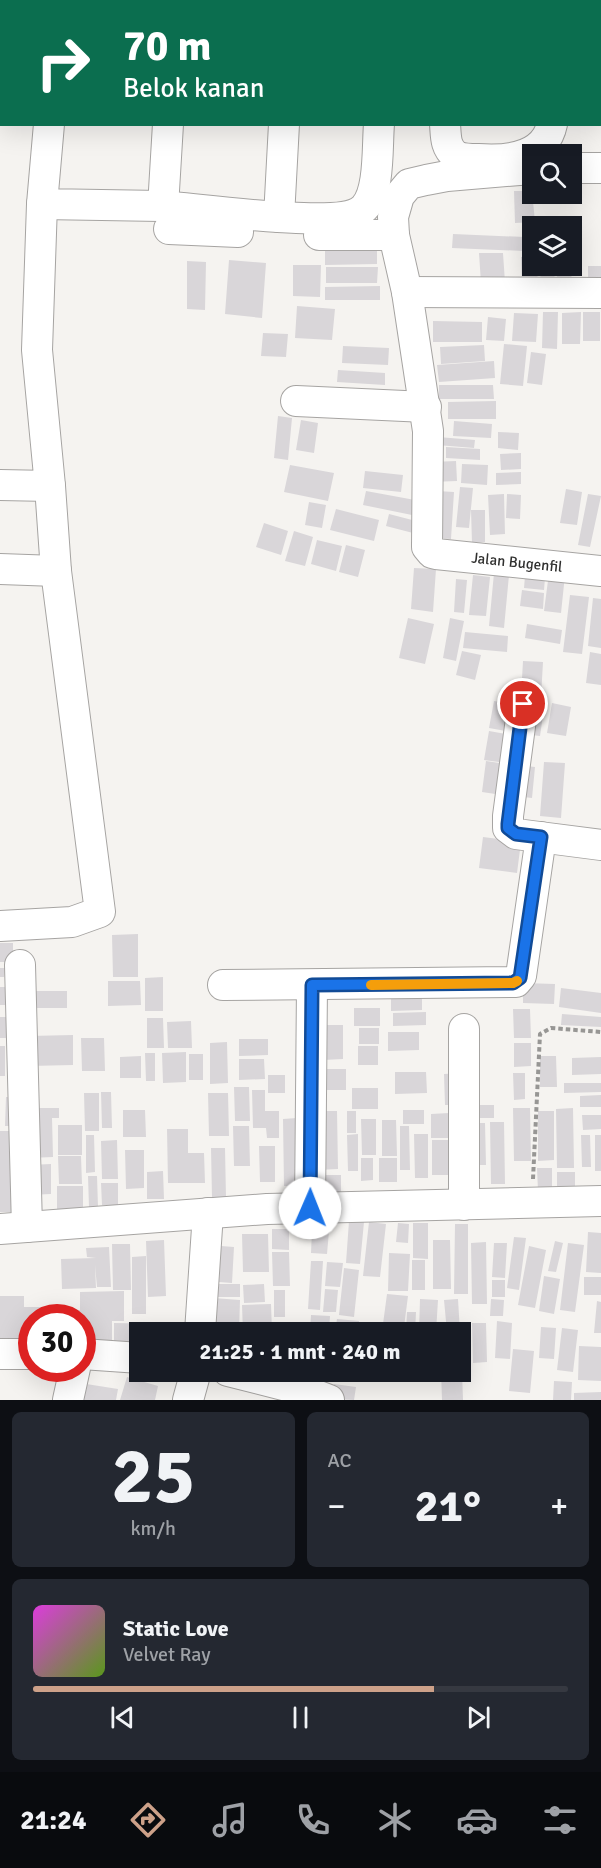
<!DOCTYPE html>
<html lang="id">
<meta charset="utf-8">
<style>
:root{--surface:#171b24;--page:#242831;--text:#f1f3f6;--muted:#9ea1a6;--line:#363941;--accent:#cda189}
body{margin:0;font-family:Signika,sans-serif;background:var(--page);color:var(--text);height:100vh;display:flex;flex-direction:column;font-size:22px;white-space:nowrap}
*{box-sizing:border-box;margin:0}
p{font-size:20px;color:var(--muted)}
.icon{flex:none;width:33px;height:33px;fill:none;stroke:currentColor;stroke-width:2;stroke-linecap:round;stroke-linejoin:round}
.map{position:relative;height:1400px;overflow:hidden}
.drawer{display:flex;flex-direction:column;gap:12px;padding:12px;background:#0d0f14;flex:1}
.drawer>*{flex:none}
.guide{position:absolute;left:0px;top:0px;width:602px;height:126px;box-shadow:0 6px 24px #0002;background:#0b6e4f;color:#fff;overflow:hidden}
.tools{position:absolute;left:522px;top:144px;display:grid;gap:12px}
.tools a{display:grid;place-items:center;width:60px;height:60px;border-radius:0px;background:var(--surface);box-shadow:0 6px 24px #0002;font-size:30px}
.speed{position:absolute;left:18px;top:1304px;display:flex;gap:12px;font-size:30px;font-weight:700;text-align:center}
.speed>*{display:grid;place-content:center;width:78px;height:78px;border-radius:50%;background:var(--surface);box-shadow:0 6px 24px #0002;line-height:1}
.speed .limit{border:9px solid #d22;background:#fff;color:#111}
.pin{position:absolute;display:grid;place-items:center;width:51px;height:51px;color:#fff;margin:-26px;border:3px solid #fff;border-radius:50%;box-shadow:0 2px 6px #0007}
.me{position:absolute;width:66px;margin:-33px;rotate:1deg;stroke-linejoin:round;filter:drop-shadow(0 0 4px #0008)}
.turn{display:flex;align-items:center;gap:21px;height:126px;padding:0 24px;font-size:27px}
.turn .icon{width:78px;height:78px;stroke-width:2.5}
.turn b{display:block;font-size:42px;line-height:51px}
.big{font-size:45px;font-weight:700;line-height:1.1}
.drawer .tile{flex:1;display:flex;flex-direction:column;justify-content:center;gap:9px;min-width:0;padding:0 21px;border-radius:9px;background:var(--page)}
.drawer .dial{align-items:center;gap:0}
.dial b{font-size:78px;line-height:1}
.song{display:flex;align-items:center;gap:18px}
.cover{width:72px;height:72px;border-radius:9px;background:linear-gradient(135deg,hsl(300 70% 55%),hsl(90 70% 35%))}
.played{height:6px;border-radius:3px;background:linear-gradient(90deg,var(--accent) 75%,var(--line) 75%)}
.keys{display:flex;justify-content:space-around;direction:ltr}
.heat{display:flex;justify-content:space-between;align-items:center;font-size:33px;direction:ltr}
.drawer .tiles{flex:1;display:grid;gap:12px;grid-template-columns:1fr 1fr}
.tile:last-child{grid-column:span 2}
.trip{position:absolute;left:129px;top:1322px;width:342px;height:60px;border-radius:0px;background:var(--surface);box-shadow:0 6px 24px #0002;font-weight:700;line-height:60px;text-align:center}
.dock{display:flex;height:96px;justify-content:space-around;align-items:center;background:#090b0e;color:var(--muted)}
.dock .icon{width:42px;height:42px}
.dock .on{color:var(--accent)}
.dock b{font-size:27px;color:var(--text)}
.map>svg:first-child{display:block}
.building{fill:#d9d6d9}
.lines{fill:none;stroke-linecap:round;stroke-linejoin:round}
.minor-casing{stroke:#a6a4a2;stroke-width:32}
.path{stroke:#979694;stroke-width:4;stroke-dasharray:4.5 3;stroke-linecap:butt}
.minor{stroke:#fff;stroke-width:30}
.route-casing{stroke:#114b97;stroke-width:15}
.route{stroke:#1a73e8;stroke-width:10}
.slow{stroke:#f59e0b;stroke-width:10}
.labels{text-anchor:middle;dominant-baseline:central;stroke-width:4.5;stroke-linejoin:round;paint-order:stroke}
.street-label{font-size:15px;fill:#30302f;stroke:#fff}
</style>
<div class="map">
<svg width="601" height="1400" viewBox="0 0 601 1400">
<rect width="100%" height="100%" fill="#f5f3f0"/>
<!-- building -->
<path class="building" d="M514 191H532L535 222 515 223Z
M453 234 525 237 524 251 452 248Z
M377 249V264L325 265V250Z
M479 253H503L505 282 481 283Z
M532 256V266H537L538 284 522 285 521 257Z
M229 260 266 263 262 318 225 314Z
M187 261 206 262 205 310 187 309Z
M293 265H321L320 297 293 296Z
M540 266H554L555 288 541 289Z
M556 266H571L572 287 558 288Z
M588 266H601V287L588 286Z
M326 267H378L377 283H326Z
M380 286V300H325V287Z
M297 306 335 309 332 340 295 338Z
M543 312H558L557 349 542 348Z
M581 312 580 344H562V313Z
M583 312H600V341H583Z
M514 313 538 314 536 342 512 341Z
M488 317 506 319 504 341 486 340Z
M433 321 482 322V342H433Z
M263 333 288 334 286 357 261 356Z
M504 344 527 346 523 386 500 384Z
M484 345 485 361 441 364 440 347Z
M343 346 389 348 388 365 342 363Z
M531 352 546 354 542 385 527 383Z
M494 361 495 378 439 382 437 365Z
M338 370 385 373V385L337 382Z
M439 385H493L494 399H439Z
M496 401V419H448V402Z
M278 416 292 418 288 460 274 458Z
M301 420 318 423 314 453 296 450Z
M454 421 492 424 491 438 453 436Z
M498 432 519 433 518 450 498 448Z
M438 437 475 440 474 448 437 445Z
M446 447 480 449V460L446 458Z
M521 453V469L501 470 500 454Z
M456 461 457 481 431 482V462Z
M462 464 488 465 487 485 461 483Z
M290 465 334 473 328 501 284 492Z
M365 471 403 475 401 492 363 488Z
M521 472V484L496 485V473Z
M460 487 473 488 469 528 456 527Z
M566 489 582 492 577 525 560 523Z
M366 491 415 500 412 515 363 505Z
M437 491 454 492 451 539 435 538Z
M504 494 505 534 490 535 488 495Z
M507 494 521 495 520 519 506 518Z
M588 494 601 496 590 547 578 545Z
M309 502 326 505 322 528 305 525Z
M336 509 379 520 374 541 330 530Z
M471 510H485V542L472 543Z
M389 514 416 521 413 533 386 526Z
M264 523 288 531 281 555 256 547Z
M294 531 313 537 305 566 285 561Z
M317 540 342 546 336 571 311 564Z
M346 545 365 550 358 577 339 572Z
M414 568 436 569 433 612 411 609Z
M494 573 509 575 504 628 489 626Z
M549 573 565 575 561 613 544 611Z
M473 575 490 577 486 616 469 615Z
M525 576 545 578 544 590 524 588Z
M456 579 467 580 464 613 454 612Z
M522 590 544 593 543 609 520 606Z
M570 595 589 597 582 654 563 652Z
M593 598 601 599V648L588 646Z
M408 618 434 624 425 664 399 658Z
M450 618 464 621 456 661 443 658Z
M527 624 562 630 560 644 525 638Z
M465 632 508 636 507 652 463 648Z
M462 651 481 655 475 680 456 675Z
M590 652 601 654V685L586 683Z
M523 661 543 662 541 697 521 696Z
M494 701 516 705 512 732 489 728Z
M552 703 571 707 566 736 547 733Z
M526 706 544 708 540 736 523 734Z
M489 731 511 735 506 763 484 760Z
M486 761 506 764 502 795 482 792Z
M544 762 565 763 561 818 540 816Z
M518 765 535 767 532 798 515 796Z
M483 837 521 842 517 873 479 868Z
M138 934V977H113L112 935Z
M0 943H13V962H0Z
M0 968H5L4 977H0Z
M163 977V1011H145V978Z
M108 981H140L141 1005 108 1006Z
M523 983 555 984 554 1004 523 1003Z
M0 987H9V1005H0Z
M561 988 601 993V1013L559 1007Z
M32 991H67V1008H32Z
M391 992H422V1010L391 1011Z
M354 1008H380V1026H354Z
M513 1009H530L531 1038H514Z
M426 1012V1025L393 1026V1013Z
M562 1014 601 1017V1027L561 1025Z
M0 1017H9V1038H0Z
M147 1018H163L164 1048H147Z
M191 1021 192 1048H168L167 1022Z
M322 1025H343V1059L323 1060Z
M359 1028H379V1044H359Z
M388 1032H419V1050L388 1051Z
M73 1035V1065L29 1066V1036Z
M81 1038H104L105 1071H82Z
M239 1039H268V1055L239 1056Z
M227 1042 228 1083 210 1084V1043Z
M514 1043H531V1066L514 1067Z
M0 1046H5V1076H0Z
M358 1046H378V1065H358Z
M186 1052V1082L163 1083 162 1053Z
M145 1053H155V1081H146Z
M189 1054H203V1080H189Z
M141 1056V1078H120V1057Z
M540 1056H556L557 1087H540Z
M601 1057V1074L572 1075V1058Z
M239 1059H264L265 1079 239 1080Z
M316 1069H346V1090H316Z
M395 1072H426L427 1093 395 1094Z
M461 1073V1105H445L444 1074Z
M513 1073H525V1099L514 1100Z
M268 1075H285V1093H268Z
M564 1083H601V1092L564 1093Z
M234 1087H249L250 1121H235Z
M352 1088H378V1109H352Z
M252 1090H265V1111H279V1138H267L266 1128H253Z
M101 1092H111L112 1128H102Z
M84 1093H99V1131H85Z
M208 1093H228L229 1136H209Z
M601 1095V1107H580V1096Z
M6 1097H20V1126H5Z
M480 1105H494V1118H480Z
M34 1108H59V1118H52L53 1157 29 1158Z
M513 1108H530L531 1161H514Z
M573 1108 574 1168H557L556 1109Z
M123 1110H145L146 1137H123Z
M403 1110H424V1124H403Z
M315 1111H337L338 1169 316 1170Z
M347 1111H356V1133H347Z
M538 1111H554V1160L538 1161Z
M449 1113V1138H431V1114Z
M582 1115H601V1129L583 1130Z
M297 1118 298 1186H284L283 1119Z
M361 1119H376V1155H362Z
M382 1120H396L397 1156H382Z
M490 1122H504L505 1184H491Z
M476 1123H485L486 1165H476Z
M58 1125H82V1155H58Z
M233 1126H249L250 1166H234Z
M400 1126H409L410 1170H400Z
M167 1129H188V1153H204L205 1183H168Z
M0 1131H13L15 1212H0Z
M358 1134V1171H348L347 1135Z
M414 1134H428V1178H415Z
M86 1135H94L95 1172 86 1173Z
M581 1135H590L591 1167H582Z
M595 1135H601V1171H595Z
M117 1140 118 1179H102L101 1141Z
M432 1140H450L451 1175H432Z
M259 1146H275V1182H260Z
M211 1148H225L226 1198H212Z
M125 1150H144V1188L126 1189Z
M58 1156H81L82 1184H59Z
M361 1158H373V1180L361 1181Z
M379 1158H397V1182H379Z
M51 1164V1194L29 1195V1165Z
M537 1168H552V1190L538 1191Z
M163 1171 164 1199H147V1172Z
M557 1172H575V1192H557Z
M315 1175H341V1195L316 1196Z
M88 1176H97L98 1207H89Z
M101 1183H118V1205H102Z
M57 1186H83V1212H57Z
M349 1221 364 1222 360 1264 346 1263Z
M369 1222 386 1224 380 1277 363 1276Z
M398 1223 409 1224 408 1243 396 1242Z
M413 1223H428V1259L413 1258Z
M455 1224H468V1294H454Z
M272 1229H289V1250L272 1249Z
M312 1230 329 1231 327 1254 311 1253Z
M588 1232 601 1233V1273L586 1272Z
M242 1234H268L269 1272H243Z
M514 1237 526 1238 519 1290 507 1288Z
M164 1240 166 1296 148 1297 146 1241Z
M433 1240H450L451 1289H433Z
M555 1241 563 1243 556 1272 548 1271Z
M486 1242 487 1304H472L471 1243Z
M494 1243H507L505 1278 492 1277Z
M568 1243 584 1245 575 1312 560 1310Z
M112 1244H130L131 1290H113Z
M221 1246 234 1247 232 1283 219 1282Z
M529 1246 546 1250 535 1308 518 1305Z
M109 1247 111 1287H97L95 1265 96 1288 62 1289 61 1259 96 1258 87 1257 86 1248Z
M272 1252H289L290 1286H273Z
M389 1253 410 1254 408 1291H388Z
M146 1256V1314H132V1257Z
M412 1260H425V1290H412Z
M311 1261H323L320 1310 308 1309Z
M327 1262 343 1263 340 1287 325 1286Z
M344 1268 359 1270 354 1317 339 1315Z
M544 1276 560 1279 554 1314 539 1311Z
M584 1277H601V1295H584Z
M492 1280H505V1297H492Z
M216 1284H240V1297H215Z
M264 1284 265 1302 244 1303 243 1285Z
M325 1289 338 1290 336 1312H323Z
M274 1290H285V1317H274Z
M124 1291V1321H112V1341H82V1317H70V1310H80V1292Z
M387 1294 408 1296 404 1327 383 1324Z
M0 1296H24V1307H67V1317H32V1339L0 1338Z
M213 1298 240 1300 239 1332H211Z
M420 1299 438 1300 436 1332H419Z
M458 1299 460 1332H447L444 1300Z
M491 1299 504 1300 503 1316H490Z
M597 1301 601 1302V1333H594Z
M271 1304 272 1332H243L242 1305Z
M407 1312H416L415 1332H406Z
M311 1315 330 1316 329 1332H310Z
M337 1319 359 1321 358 1332H335Z
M497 1321 512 1323 510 1359 495 1358Z
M114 1323 169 1324 168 1332H140V1351L114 1350Z
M472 1323H486L487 1362 473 1363Z
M541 1327 556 1328 554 1359 539 1358Z
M562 1328 578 1330 573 1372 557 1370Z
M579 1346 601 1347V1381L578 1380Z
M513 1349 534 1351 530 1393 509 1391Z
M308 1371H327V1378L308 1376Z
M331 1371H351L350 1378 331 1375Z
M357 1371H377L375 1381 356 1378Z
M441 1371H462L463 1400H442Z
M127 1377 158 1386 155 1400H120Z
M554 1381 572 1382 571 1400H553Z
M80 1383 118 1389 116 1400H77Z
M334 1384 356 1387 354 1400 331 1399Z
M601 1392V1400H574V1393Z"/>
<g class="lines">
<!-- minor casing -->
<g class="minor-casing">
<g id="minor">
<path d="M59 2V0"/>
<path d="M175 2V0"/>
<path d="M291 2V0"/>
<path d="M388 2V0"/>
<path d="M452 2V0"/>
<path d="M562 2V0"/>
<path d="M49 124 42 204C82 205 122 205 161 206 198 208 342 231 364 208 380 192 377 147 379 124"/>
<path d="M445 124C446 136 445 147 455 155 461 159 471 159 478 159 506 161 545 158 552 124"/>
<path d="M572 168H601"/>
<path id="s1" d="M532 169 447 176 426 180 409 184 399 196 393 217 394 235 407 292 428 431 427 547 432 553 436 554 601 571"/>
<path d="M163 207 168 124"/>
<path d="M279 217 284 124"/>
<path d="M169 229 238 232"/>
<path d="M319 235H394"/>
<path d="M407 292 601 293"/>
<path d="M296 401 426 407"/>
<path d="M0 485 50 486 37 350 42 204"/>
<path d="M0 569 56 571"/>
<path d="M523 704 508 816V828L516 834 601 845"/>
<path d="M0 926 72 922 100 912 56 571 50 486"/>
<path d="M20 965 27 1227"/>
<path d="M223 985 516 982 521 976 541 837"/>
<path d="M464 1205V1029"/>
<path d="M310 1208 312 985"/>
<path d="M0 1229 267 1209 601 1201"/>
<path d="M200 1332 208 1213"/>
<path d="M0 1354H32"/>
<path d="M82 1354 140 1358"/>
<path d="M228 1371 303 1390 329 1400"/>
<path d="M68 1400 75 1368"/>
<path d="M188 1400 196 1371"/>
</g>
</g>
<!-- path -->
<path class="path" d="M533 1179 540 1034 551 1028 601 1032"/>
<!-- minor -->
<use href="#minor" class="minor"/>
</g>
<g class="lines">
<!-- route casing -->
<g class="route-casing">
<path id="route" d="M310 1208 312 985 513 983 520 978 541 837 516 834 508 828V824L523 704"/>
</g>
<!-- route -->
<use href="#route" class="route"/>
<!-- slow -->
<path class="slow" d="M371 985 513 983 517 981"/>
</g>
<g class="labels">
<!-- street labels -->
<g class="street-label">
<text stroke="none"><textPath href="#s1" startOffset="588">Jalan Bugenfil</textPath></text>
</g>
</g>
</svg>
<div class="tools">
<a><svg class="icon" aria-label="search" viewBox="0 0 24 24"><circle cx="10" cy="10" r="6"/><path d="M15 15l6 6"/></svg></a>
<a><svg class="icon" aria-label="layers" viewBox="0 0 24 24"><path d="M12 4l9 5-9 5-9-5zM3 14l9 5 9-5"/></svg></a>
</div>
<div class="speed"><div class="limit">30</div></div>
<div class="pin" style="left:523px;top:704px;background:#d93025"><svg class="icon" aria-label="arrive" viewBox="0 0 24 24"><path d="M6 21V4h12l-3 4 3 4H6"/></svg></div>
<svg class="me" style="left:310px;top:1208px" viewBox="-20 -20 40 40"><circle r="19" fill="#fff"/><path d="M0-13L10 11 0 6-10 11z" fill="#1a73e8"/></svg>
<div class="trip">21:25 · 1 mnt · 240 m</div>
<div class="guide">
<div class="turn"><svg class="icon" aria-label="right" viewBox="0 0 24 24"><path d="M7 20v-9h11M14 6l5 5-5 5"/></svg><div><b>70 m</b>Belok kanan</div></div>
</div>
</div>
<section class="drawer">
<div class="tiles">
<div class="tile dial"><b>25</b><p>km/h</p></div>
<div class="tile"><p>AC</p>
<div class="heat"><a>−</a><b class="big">21°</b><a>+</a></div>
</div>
<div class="tile">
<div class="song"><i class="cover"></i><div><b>Static Love</b><p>Velvet Ray</p></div></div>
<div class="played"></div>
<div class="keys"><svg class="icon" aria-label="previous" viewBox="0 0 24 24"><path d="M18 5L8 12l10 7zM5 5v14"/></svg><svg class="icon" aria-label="pause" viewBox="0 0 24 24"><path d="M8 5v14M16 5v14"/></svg><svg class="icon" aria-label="next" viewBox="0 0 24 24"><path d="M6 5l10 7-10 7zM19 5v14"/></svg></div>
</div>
</div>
</section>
<nav class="dock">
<b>21:24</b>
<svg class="icon on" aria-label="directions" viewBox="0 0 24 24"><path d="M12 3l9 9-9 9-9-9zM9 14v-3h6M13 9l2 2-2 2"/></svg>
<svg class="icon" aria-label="music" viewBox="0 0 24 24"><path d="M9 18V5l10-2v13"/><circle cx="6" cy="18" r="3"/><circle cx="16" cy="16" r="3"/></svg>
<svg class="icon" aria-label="phone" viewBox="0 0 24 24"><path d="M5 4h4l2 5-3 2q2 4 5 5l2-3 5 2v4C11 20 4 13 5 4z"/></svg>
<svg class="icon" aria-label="climate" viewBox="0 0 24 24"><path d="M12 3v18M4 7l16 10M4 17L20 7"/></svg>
<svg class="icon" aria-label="car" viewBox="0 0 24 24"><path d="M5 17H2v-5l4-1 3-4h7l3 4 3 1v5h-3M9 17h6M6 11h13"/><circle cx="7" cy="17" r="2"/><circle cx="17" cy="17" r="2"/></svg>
<svg class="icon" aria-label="filters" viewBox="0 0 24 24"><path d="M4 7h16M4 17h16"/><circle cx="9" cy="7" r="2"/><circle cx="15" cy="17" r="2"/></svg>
</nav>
